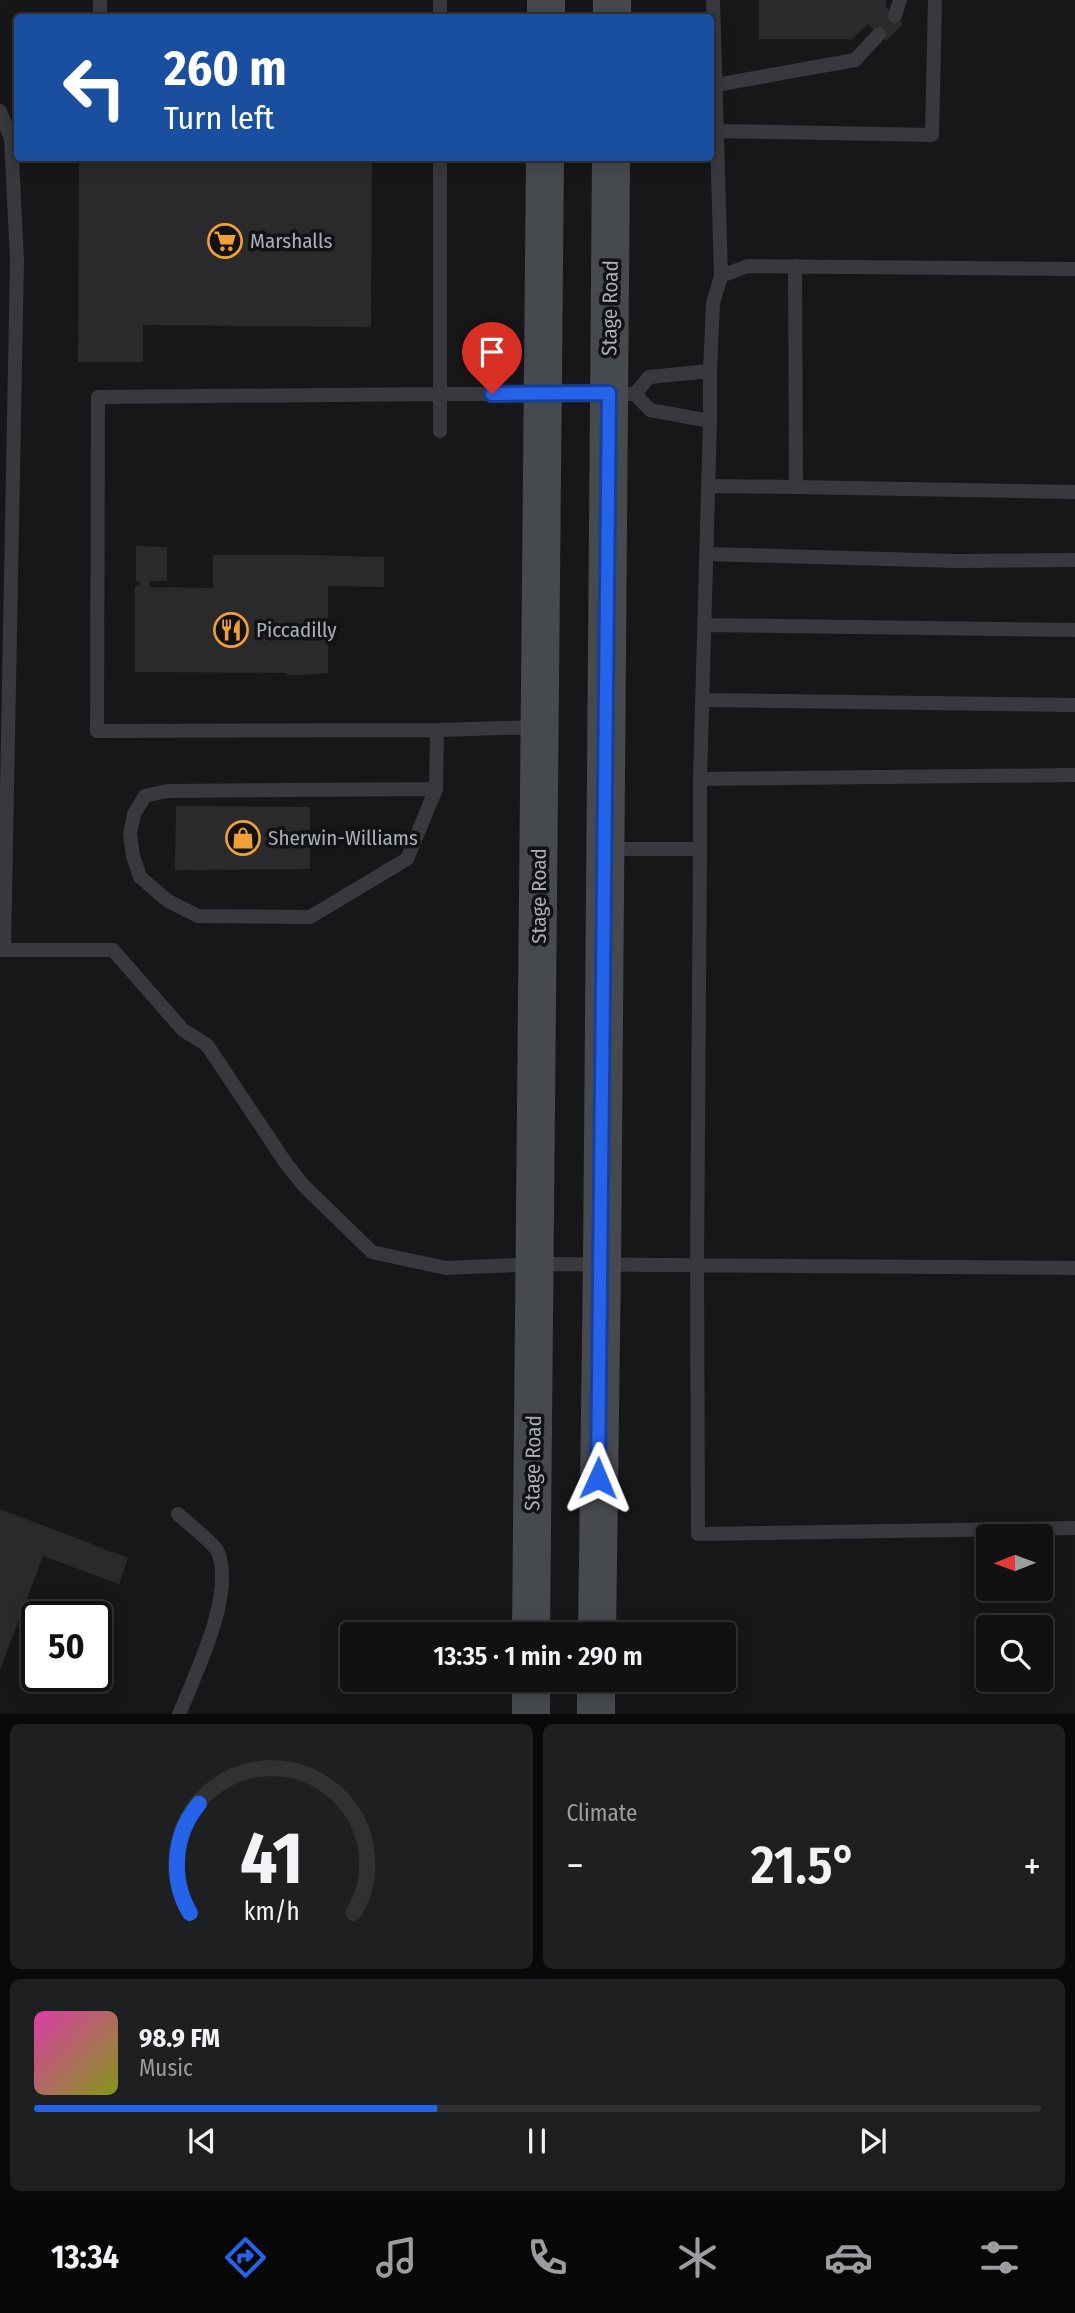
<!DOCTYPE html>
<meta charset="utf-8">
<style>
:root{--surface:#111113;--page:#1e1f21;--text:#f1f3f6;--muted:#9c9da0;--line:#303133;--accent:#2563eb}
body{margin:0;font-family:"Fira Sans Condensed",sans-serif;background:var(--page);color:var(--text);height:100vh;display:flex;flex-direction:column;font-size:26px;white-space:nowrap}
*{box-sizing:border-box;margin:0}
p{font-size:23px;color:var(--muted)}
.icon{flex:none;width:38px;height:38px;fill:none;stroke:currentColor;stroke-width:2;stroke-linecap:round;stroke-linejoin:round}
.map{position:relative;height:1714px;overflow:hidden}
.side{display:flex;flex-direction:column;gap:10px;padding:10px;background:#09090a;flex:1}
.side>*{flex:none}
.banner{position:absolute;left:14px;top:14px;width:700px;height:147px;border-radius:7px;box-shadow:0 4px 18px #0003,0 0 0 2px var(--line);background:#1a4fa0;color:#fff;overflow:hidden}
.needle{width:46px;rotate:269deg}
.tools{position:absolute;left:976px;top:1524px;display:grid;gap:14px}
.tools a{display:grid;place-items:center;width:77px;height:77px;border-radius:7px;background:var(--surface);box-shadow:0 4px 18px #0003,0 0 0 2px var(--line);font-size:35px}
.speed{position:absolute;left:21px;top:1601px;display:flex;gap:14px;font-size:35px;font-weight:700;text-align:center}
.speed>*{display:grid;place-content:center;width:91px;height:91px;border-radius:50%;background:var(--surface);box-shadow:0 4px 18px #0003,0 0 0 2px var(--line);line-height:1}
.speed .limit{border:4px solid #111;border-radius:10px;background:#fff;color:#111}
.pin{position:absolute;display:grid;place-items:center;width:60px;height:60px;color:#fff;margin:-72px -30px;border-radius:50% 50% 50% 0;rotate:-45deg;box-shadow:0 0 7px #0007}
.pin .icon{rotate:45deg}
.me{position:absolute;width:77px;margin:-38px;rotate:1deg;stroke-linejoin:round;filter:drop-shadow(0 0 5px #0008)}
.turn{display:flex;align-items:center;gap:24px;height:147px;padding:0 35px;font-size:32px}
.turn .icon{width:91px;height:91px;stroke-width:2.5}
.turn b{display:block;font-size:49px;line-height:60px}
.big{font-size:52px;font-weight:600;line-height:1.1}
.side .widget{flex:1;display:flex;flex-direction:column;justify-content:center;gap:10px;min-width:0;padding:0 24px;border-radius:10px;background:var(--page)}
.side .dial{align-items:center;gap:0}
.dial svg{height:182px;overflow:visible;fill:none;stroke:var(--line);stroke-width:7;stroke-linecap:round;text-anchor:middle}
.dial text{fill:var(--text);stroke:none}
.song{display:flex;align-items:center;gap:21px}
.cover{width:84px;height:84px;border-radius:10px;background:linear-gradient(135deg,hsl(320 70% 55%),hsl(70 70% 35%))}
.played{height:7px;border-radius:4px;background:linear-gradient(90deg,var(--accent) 40%,var(--line) 40%)}
.keys{display:flex;justify-content:space-around;direction:ltr}
.heat{display:flex;justify-content:space-between;align-items:center;font-size:38px;direction:ltr}
.side .tiles{flex:1;display:grid;gap:10px;grid-template-columns:1fr 1fr}
.widget:last-child{grid-column:span 2}
.trip{position:absolute;left:340px;top:1622px;width:396px;height:70px;border-radius:7px;background:var(--surface);box-shadow:0 4px 18px #0003,0 0 0 2px var(--line);font-weight:600;line-height:70px;text-align:center}
.tab-bar{display:flex;height:112px;justify-content:space-around;align-items:center;background:#070708;color:var(--muted)}
.tab-bar .icon{width:49px;height:49px}
.tab-bar .on{color:var(--accent)}
.tab-bar b{font-size:32px;color:var(--text)}
.map>svg:first-child{display:block}
.building{fill:#2a2a2d}
.lines{fill:none;stroke-linecap:round;stroke-linejoin:round}
.lane{stroke:#38393e;stroke-width:14}
.secondary{stroke:#46494e;stroke-width:38}
.route-casing{stroke:#184099;stroke-width:18}
.route{stroke:#2563eb;stroke-width:12}
.labels{text-anchor:middle;dominant-baseline:central;stroke-width:7;stroke-linejoin:round;paint-order:stroke}
.poi-label{font-size:21px;fill:#a9afb8;stroke:#121214;text-anchor:start}
.street-label{font-size:21px;fill:#a9afb8;stroke:#121214}
</style>
<div class="map">
<svg width="1075" height="1715" viewBox="0 0 1075 1715">
<rect width="100%" height="100%" fill="#171719"/>
<!-- building -->
<path class="building" d="M759 0H886V7L903 24 886 41 868 24 851 40 849 39H759Z
M79 158H372L371 327 143 325V362H78Z
M136 546 167 547V581H150V587L213 588V555H306L384 557V587L328 586V673L301 675H287V673L135 672V586L140 585 139 581H136Z
M176 806 310 807V869L175 870Z
M0 1509 128 1558 119 1584 43 1556 0 1670Z"/>
<g class="lines">
<!-- lane -->
<path class="lane" d="M100 0V18
M713 0 721 276
M895 16 900 0
M440 18V0
M716 85 855 60 879 34
M0 111 11 139 17 260 4 950
M717 131 932 135 935 0
M440 158V394L98 397 97 731 437 730 538 727
M635 394 649 377 710 371 713 303 721 276 748 266 1075 269
M710 421V371
M440 431V394H635L650 410 710 421 700 779 1075 775
M708 486 796 487 795 266
M796 487 1075 492
M706 554 956 561 1075 560
M704 625 1075 630
M702 700 1075 705
M700 779V849
M436 789 167 791 145 796 134 814 130 834 133 856 140 877 168 901 198 916 310 917 407 859 436 789 437 730
M607 849H700L697 1266 698 1534 1075 1528
M0 950H113L183 1030 207 1045 285 1162 304 1186 372 1252 446 1268 536 1264 1075 1268
M178 1514C187 1523 213 1542 218 1552 235 1596 195 1673 179 1715"/>
<!-- secondary -->
<path class="secondary" d="M546 0V18
M612 0V18
M531 1634 545 158
M597 1634 602 1265 611 158
M531 1715V1680
M596 1715V1680"/>
</g>
<g class="lines">
<!-- route casing -->
<g class="route-casing">
<path id="route" d="M492 394 609 393 598 1478"/>
</g>
<!-- route -->
<use href="#route" class="route"/>
</g>
<!-- icons -->
<defs>
<g id="supermarket-ring" transform="scale(1.75)"><circle r="9.5" fill="#121214" stroke="#efa138" stroke-width="1.5"/><path d="M-6-5.5h2.5l.6 2H6L4.5 2H-2.5L-4.4-4H-6ZM-1.5 3.2a1.3 1.3 0 1 0 .1 0ZM3 3.2a1.3 1.3 0 1 0 .1 0Z" fill="#efa138"/></g>
<g id="restaurant-ring" transform="scale(1.75)"><circle r="9.5" fill="#121214" stroke="#efa138" stroke-width="1.5"/><path d="M-5-6h1v4h1v-4h1v4h1v-4h1v5L-1.5 .5V6h-2V.5L-5-1ZM5-6V6H3V1.5H1.5Q1.5-4 5-6Z" fill="#efa138"/></g>
<g id="shop-ring" transform="scale(1.75)"><circle r="9.5" fill="#121214" stroke="#efa138" stroke-width="1.5"/><path d="M-5-2.5h2.3a2.7 3.5 0 0 1 5.4 0H5L5.5 6h-11ZM-1.5-2.5h3a1.5 2.3 0 0 0-3 0Z" fill="#efa138"/></g>
</defs>
<g fill-rule="evenodd">
<use href="#supermarket-ring" x="225" y="241"/>
<use href="#restaurant-ring" x="231" y="630"/>
<use href="#shop-ring" x="243" y="838"/>
</g>
<g class="labels">
<!-- poi labels -->
<g class="poi-label">
<text x="250" y="241">Marshalls</text>
<text x="256" y="630">Piccadilly</text>
<text x="268" y="838">Sherwin-Williams</text>
</g>
<!-- street labels -->
<g class="street-label">
<text transform="translate(610 308) rotate(-89)">Stage Road</text>
<text transform="translate(539 896) rotate(-90)">Stage Road</text>
<text transform="translate(533 1463) rotate(-89)">Stage Road</text>
</g>
</g>
</svg>
<div class="tools">
<a><svg class="needle" viewBox="-14 -14 28 28"><path d="M0-13l5 13h-10z" fill="#e53935"/><path d="M0 13l5-13h-10z" fill="#9c9da0"/></svg></a>
<a><svg class="icon" aria-label="search" viewBox="0 0 24 24"><circle cx="10" cy="10" r="6"/><path d="M15 15l6 6"/></svg></a>
</div>
<div class="speed"><div class="limit">50</div></div>
<div class="pin" style="left:492px;top:394px;background:#d93025"><svg class="icon" aria-label="arrive" viewBox="0 0 24 24"><path d="M6 21V4h12l-3 4 3 4H6"/></svg></div>
<svg class="me" style="left:598px;top:1478px" viewBox="-20 -20 40 40"><path d="M0-17L14 15 0 8-14 15z" fill="#2563eb" stroke="#fff" stroke-width="4"/></svg>
<div class="trip">13:35 · 1 min · 290 m</div>
<div class="banner">
<div class="turn"><svg class="icon" aria-label="left" viewBox="0 0 24 24"><path d="M17 20v-9H6M10 6l-5 5 5 5"/></svg><div><b>260 m</b>Turn left</div></div>
</div>
</div>
<section class="side">
<div class="tiles">
<div class="widget dial"><svg viewBox="0 0 100 80">
<path d="M14 69A42 42 0 1 1 86 69"/>
<path d="M14 69A42 42 0 0 1 18 21" stroke="#2563eb"/>
<text x="50" y="56" font-size="32" font-weight="700">41</text>
<text x="50" y="72" font-size="11">km/h</text>
</svg></div>
<div class="widget"><p>Climate</p>
<div class="heat"><a>−</a><b class="big">21.5°</b><a>+</a></div>
</div>
<div class="widget">
<div class="song"><i class="cover"></i><div><b>98.9 FM</b><p>Music</p></div></div>
<div class="played"></div>
<div class="keys"><svg class="icon" aria-label="previous" viewBox="0 0 24 24"><path d="M18 5L8 12l10 7zM5 5v14"/></svg><svg class="icon" aria-label="pause" viewBox="0 0 24 24"><path d="M8 5v14M16 5v14"/></svg><svg class="icon" aria-label="next" viewBox="0 0 24 24"><path d="M6 5l10 7-10 7zM19 5v14"/></svg></div>
</div>
</div>
</section>
<nav class="tab-bar">
<b>13:34</b>
<svg class="icon on" aria-label="directions" viewBox="0 0 24 24"><path d="M12 3l9 9-9 9-9-9zM9 14v-3h6M13 9l2 2-2 2"/></svg>
<svg class="icon" aria-label="music" viewBox="0 0 24 24"><path d="M9 18V5l10-2v13"/><circle cx="6" cy="18" r="3"/><circle cx="16" cy="16" r="3"/></svg>
<svg class="icon" aria-label="phone" viewBox="0 0 24 24"><path d="M5 4h4l2 5-3 2q2 4 5 5l2-3 5 2v4C11 20 4 13 5 4z"/></svg>
<svg class="icon" aria-label="climate" viewBox="0 0 24 24"><path d="M12 3v18M4 7l16 10M4 17L20 7"/></svg>
<svg class="icon" aria-label="car" viewBox="0 0 24 24"><path d="M5 17H2v-5l4-1 3-4h7l3 4 3 1v5h-3M9 17h6M6 11h13"/><circle cx="7" cy="17" r="2"/><circle cx="17" cy="17" r="2"/></svg>
<svg class="icon" aria-label="filters" viewBox="0 0 24 24"><path d="M4 7h16M4 17h16"/><circle cx="9" cy="7" r="2"/><circle cx="15" cy="17" r="2"/></svg>
</nav>
